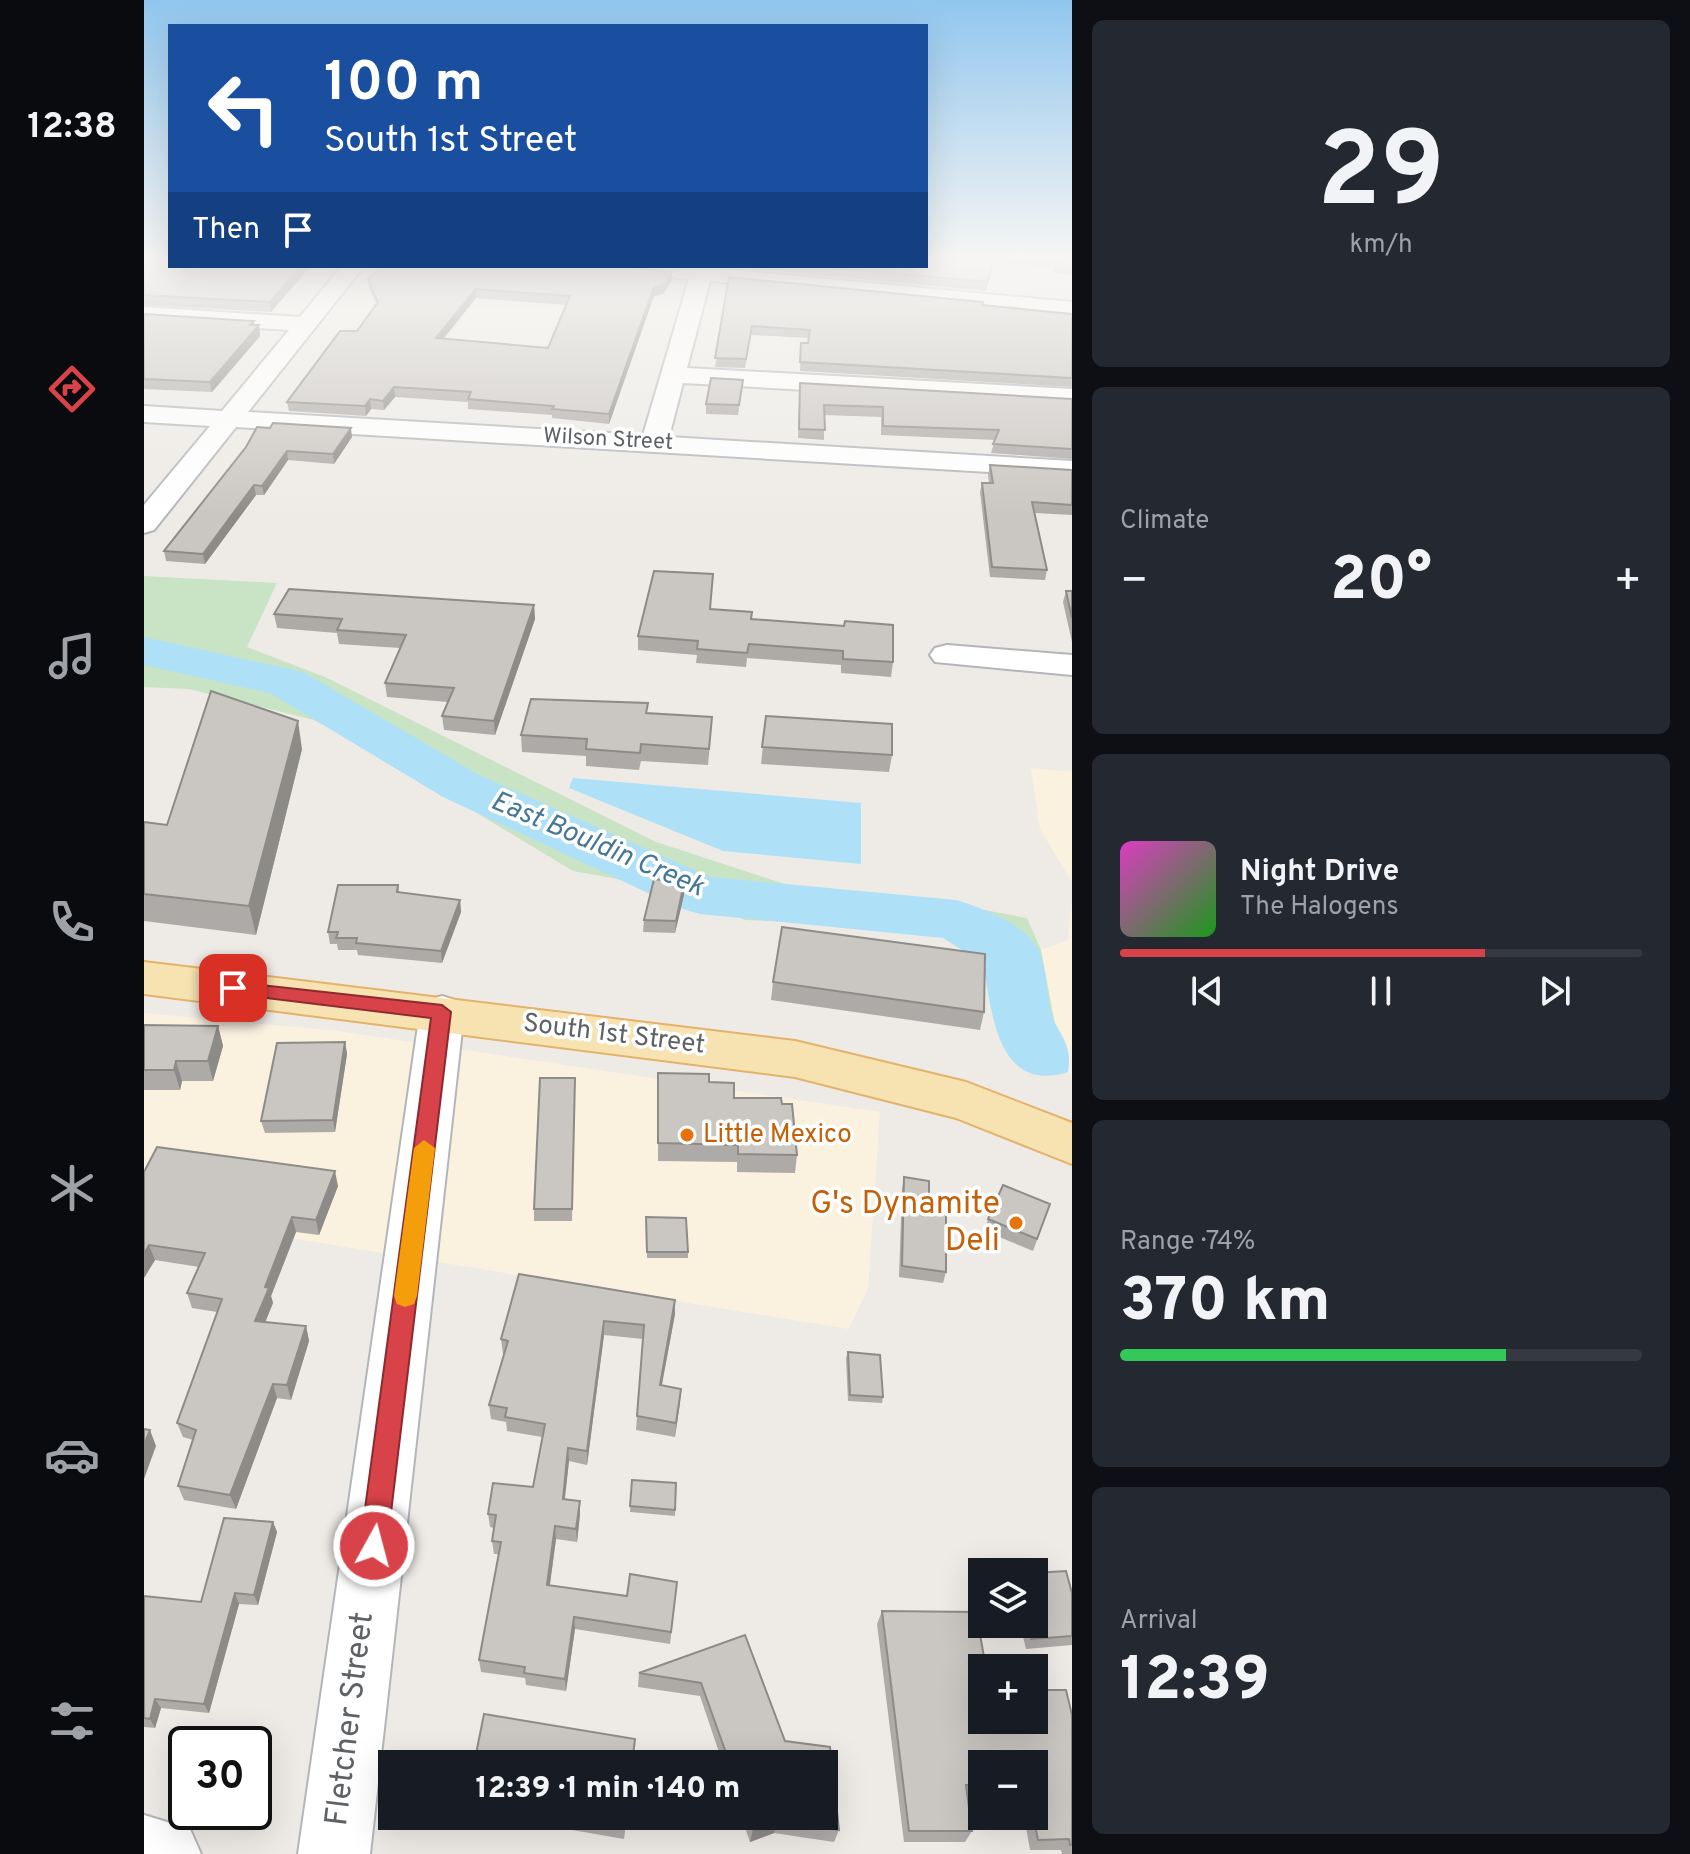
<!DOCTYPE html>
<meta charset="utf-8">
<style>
:root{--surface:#171b24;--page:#242831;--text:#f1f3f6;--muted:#9ea1a6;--line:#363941;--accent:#d84249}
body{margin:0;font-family:Overpass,sans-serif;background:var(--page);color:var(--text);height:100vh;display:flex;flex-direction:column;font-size:30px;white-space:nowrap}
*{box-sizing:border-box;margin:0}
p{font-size:26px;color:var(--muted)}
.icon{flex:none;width:44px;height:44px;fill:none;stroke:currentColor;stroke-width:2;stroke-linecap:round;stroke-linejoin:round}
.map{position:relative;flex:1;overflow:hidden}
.panel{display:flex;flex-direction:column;gap:20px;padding:20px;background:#0d0f14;width:618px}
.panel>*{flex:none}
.guide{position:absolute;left:24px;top:24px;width:760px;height:244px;border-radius:0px;box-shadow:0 8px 32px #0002;background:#1a4fa0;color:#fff;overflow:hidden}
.buttons{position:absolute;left:824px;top:1558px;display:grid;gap:16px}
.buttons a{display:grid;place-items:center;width:80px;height:80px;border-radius:0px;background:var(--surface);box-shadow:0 8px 32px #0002;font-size:40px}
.speed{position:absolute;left:24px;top:1726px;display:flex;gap:16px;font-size:40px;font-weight:700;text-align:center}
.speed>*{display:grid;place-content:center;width:104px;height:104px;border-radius:50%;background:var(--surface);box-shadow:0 8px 32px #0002;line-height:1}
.speed .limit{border:4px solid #111;border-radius:12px;background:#fff;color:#111}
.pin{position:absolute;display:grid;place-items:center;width:68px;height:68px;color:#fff;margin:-34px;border-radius:16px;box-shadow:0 4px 12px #0006}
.me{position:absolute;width:88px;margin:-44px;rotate:7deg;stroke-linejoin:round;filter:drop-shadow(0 0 6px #0008)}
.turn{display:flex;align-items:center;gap:28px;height:168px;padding:0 24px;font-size:36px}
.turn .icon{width:104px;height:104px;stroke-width:2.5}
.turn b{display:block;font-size:56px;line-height:68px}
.then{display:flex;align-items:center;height:76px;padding:0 24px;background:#0003;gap:16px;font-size:30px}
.big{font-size:60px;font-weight:800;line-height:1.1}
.panel .card{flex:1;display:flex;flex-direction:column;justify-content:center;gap:12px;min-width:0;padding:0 28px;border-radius:12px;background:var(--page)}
.panel .dial{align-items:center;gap:0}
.dial b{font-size:104px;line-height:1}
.song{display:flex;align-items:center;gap:24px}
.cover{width:96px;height:96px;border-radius:12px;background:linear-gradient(135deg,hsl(310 70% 55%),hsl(120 70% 35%))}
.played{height:8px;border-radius:4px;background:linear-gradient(90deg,var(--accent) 70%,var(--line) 70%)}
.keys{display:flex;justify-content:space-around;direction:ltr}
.heat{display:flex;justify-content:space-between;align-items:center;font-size:44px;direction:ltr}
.charge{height:12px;border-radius:6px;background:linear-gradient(90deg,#34c759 74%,var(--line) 0)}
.trip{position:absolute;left:234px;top:1750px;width:460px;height:80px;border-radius:0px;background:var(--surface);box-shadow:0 8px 32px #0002;font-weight:800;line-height:80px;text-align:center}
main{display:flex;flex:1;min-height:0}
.tabs{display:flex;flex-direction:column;width:144px;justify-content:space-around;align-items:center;background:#090b0e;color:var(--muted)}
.tabs .icon{width:56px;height:56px}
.tabs .current{color:var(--accent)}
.tabs b{font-size:36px;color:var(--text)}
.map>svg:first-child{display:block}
.commercial{fill:#fbf1df}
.green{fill:#c9e3c5}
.water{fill:#aee0f7}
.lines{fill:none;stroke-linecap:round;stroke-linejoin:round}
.river{fill:#aee0f7;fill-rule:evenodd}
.minor-casing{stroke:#b3b6b9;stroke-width:4}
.major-casing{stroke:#e4b26a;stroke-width:4}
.minor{fill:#fff;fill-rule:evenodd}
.major{fill:#f7e3b2;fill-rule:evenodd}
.wall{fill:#aeaaa7;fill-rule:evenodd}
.shaded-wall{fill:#8d8b88}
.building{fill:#cac6c2;stroke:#8d8b88;stroke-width:2;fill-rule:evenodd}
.route{fill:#d84249;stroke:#8c2b2f;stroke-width:2}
.slow{fill:#f59e0b}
.food-dot{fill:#e8710a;stroke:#fff;stroke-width:3}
.labels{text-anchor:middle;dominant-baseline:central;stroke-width:7;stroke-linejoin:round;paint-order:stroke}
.far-street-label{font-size:22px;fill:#5e6265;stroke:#fff}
.street-label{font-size:26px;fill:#5e6265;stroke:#fff}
.food-label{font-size:26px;fill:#c56008;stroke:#fff;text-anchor:start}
.water-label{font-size:28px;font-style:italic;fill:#457797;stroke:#fff}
.near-food-label{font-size:32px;fill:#c56008;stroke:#fff;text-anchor:end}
.near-street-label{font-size:32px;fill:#5e6265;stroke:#fff}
</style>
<main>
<nav class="tabs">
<b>12:38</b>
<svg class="icon current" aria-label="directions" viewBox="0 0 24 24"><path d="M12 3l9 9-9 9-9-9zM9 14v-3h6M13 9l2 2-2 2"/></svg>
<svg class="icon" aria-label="music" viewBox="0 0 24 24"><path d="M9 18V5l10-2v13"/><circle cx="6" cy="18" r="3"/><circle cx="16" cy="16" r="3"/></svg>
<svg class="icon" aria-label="phone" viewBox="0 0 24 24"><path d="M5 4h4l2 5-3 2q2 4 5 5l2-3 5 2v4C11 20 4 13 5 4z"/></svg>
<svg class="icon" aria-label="climate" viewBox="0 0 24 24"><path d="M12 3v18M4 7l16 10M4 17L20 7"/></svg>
<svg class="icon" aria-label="car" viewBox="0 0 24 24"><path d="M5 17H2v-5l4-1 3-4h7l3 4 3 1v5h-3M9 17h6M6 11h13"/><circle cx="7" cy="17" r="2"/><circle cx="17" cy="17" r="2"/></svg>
<svg class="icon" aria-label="filters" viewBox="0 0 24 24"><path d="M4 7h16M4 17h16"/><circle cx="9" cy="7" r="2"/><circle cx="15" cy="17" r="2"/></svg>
</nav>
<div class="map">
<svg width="928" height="1854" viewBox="0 0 928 1854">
<rect width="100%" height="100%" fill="#eeebe6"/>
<!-- commercial -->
<path class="commercial" d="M887 768 928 772V882L896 829Z
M928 900V1081L915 1046 897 950 924 940Z
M0 1013 193 1031 736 1112 724 1288 705 1329 0 1214Z"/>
<!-- green -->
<path class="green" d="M0 576 133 583 103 647 181 677 512 842 656 889 819 906 883 918 897 950 915 1046 870 1017C858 969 857 945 806 928L601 920 535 890 429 871 215 742 170 720 45 689 0 687Z"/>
<!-- water -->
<path class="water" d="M429 778 717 803V864L579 851 425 788Z"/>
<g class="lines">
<!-- river -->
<path class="river" d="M0 637 159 672 335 775 566 877 812 900C839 908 889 927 897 956 904 977 902 1003 911 1023 920 1040 928 1049 924 1072 853 1094 848 1013 839 963L799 938 556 914 536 908 299 797 126 693 0 665Z"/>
<!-- minor casing -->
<g class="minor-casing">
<path id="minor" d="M198 266H220L104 412 499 435 545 279 477 272 466 266 557 267 928 302V316L566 281 543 368 928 389V405L539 383 525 437 928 461V477L92 427 10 530 0 533V505L66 426 0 422V406L78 411 145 330 0 321V307L156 317Z
M803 645 928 655V675L791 662 786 655 791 648Z
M298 996 314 1001 320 1012 226 1854H154L276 1012 282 1001Z
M0 1815 46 1829 57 1854H0Z"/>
</g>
<!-- major casing -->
<g class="major-casing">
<path id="major" d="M0 962 651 1041 822 1082 928 1123V1164L812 1118 651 1077 0 994Z"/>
</g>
<!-- minor -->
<use href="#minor" class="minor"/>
<!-- major -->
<use href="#major" class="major"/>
</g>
<!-- wall -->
<path class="wall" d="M0 258 165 268 127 312 0 305Z
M821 258H928V275L909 273 910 268 849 262 842 291 589 267 782 266 820 260Z
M585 277 928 314V387L656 371 657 343H664L665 338 607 335 601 368 571 367Z
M224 279 528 280 519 294 510 296 465 424 408 418V415L324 409V402L251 397 240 410 227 409 222 416 145 411 143 402 213 331 232 304 225 288ZM332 298 422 305 404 348 299 339Z
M0 314 115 325 116 336 68 392 0 389Z
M656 383 928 399V459L847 453 851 440 737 435V417L680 415V440L654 438Z
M598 389 594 415 562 414V404Z
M126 428 208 437 190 464 144 460 120 495H112L61 564 22 561 20 551Z
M846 465 928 470V515L891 513 903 570 901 580 846 577 836 492 838 483H845L844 475Z
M922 591H928V642L919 602Z
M390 605 391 619 351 735 300 730 298 716 304 702 243 697 241 683 256 648 195 644 193 633 133 628 130 614Z
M566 609 607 619 749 662 747 677 697 673V665L603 658 602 667 552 663 553 655 494 650V636Z
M503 713 567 733 564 765 497 761 495 770 442 766V756L378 752 377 735Z
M622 716 748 755 745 772 617 764Z
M158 749 112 935 0 921V822L23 825Z
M254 885 255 892 316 900 317 912 298 963 214 955 213 950H194L193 944H186L184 932Z
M540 895 531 933 499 932 500 920Z
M629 982 840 1012 836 1030 627 1000Z
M0 1025 74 1026 79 1046 69 1081H38L36 1090H0Z
M201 1042 203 1054 191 1132 121 1133 117 1121Z
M514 1073 565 1082 590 1098 638 1104 653 1155 651 1173 593 1172V1162L514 1161Z
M431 1078 428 1221H390V1209Z
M0 1172 194 1186 175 1235 152 1232 127 1296 129 1303 121 1322 162 1326 165 1341 147 1400 133 1398 92 1509 40 1500 34 1486 49 1440 39 1437 33 1423 73 1312 48 1308 43 1293 55 1267 11 1260 0 1278Z
M760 1177 785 1211 802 1272 799 1283 755 1277 758 1189Z
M906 1204 889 1251 841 1231 844 1219Z
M502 1217 544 1252V1258H503Z
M531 1300V1314L518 1385 537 1389 531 1437 492 1430 499 1339 460 1335 443 1465 425 1461 421 1499 436 1501V1514L433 1542 412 1539 406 1585 483 1596 532 1594 526 1644 431 1629 422 1691 382 1685 381 1678 337 1672 335 1660 355 1554H350L348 1541 350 1528 346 1527 344 1514 389 1487 398 1437 363 1431 362 1422 347 1419 345 1405 360 1354H359L357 1339Z
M704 1352 739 1397 738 1403 704 1401 702 1358Z
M488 1480 532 1483 531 1516 486 1512Z
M129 1522 133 1532 114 1605 95 1604 65 1713 17 1708 11 1728 0 1727V1596L57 1602Z
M928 1593V1645L882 1649 876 1624H890Z
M738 1611 838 1720 928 1715V1854H918L917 1850H886L880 1816H890V1764H838V1796H823L828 1831 821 1842H760L733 1624Z
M601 1635 641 1741 686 1747 695 1830 690 1842 630 1833 606 1842 597 1816H680V1764H579L556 1696 494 1687 495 1673Z
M349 1816H483L480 1839Z"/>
<!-- shaded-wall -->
<path class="shaded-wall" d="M157 266H167L127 312 126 302Z
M528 272V280L519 294 510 296 465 424V414L510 287Z
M332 289V298L292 348V338Z
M110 321 111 329 115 325 116 336 68 392 66 382Z
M250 387 251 397 240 410 239 401Z
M226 399 227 409 222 416 221 406Z
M207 428 208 437 190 464 189 454Z
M143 451 144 460 120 495 118 486Z
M110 485 112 495 61 564 59 554Z
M390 605 391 619 351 735 350 721Z
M154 721 158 749 112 935 105 906Z
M540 883V895L531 933 532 921Z
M316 900 317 912 298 963 297 951Z
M74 1026 79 1046 69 1081 64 1061Z
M201 1042 203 1054 191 1132 189 1120Z
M32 1061 38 1081 36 1090 30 1070Z
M191 1171 194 1186 175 1235 172 1220Z
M148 1217 152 1232 127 1296 129 1303 116 1335 111 1321 121 1287Z
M5 1245 11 1260 0 1278V1254Z
M531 1300V1314L515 1399 516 1385Z
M460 1321V1335L443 1465V1451Z
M162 1326 165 1341 147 1400 143 1385Z
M129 1384 133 1398 92 1509 86 1495Z
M537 1389 536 1403 531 1437 532 1423Z
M6 1430 12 1446 0 1479V1445Z
M424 1448 425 1461 419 1512V1499Z
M436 1501V1514L433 1542 432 1529Z
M129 1522 133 1532 114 1605 110 1595Z
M411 1526 412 1539 404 1597 403 1585Z
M91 1593 95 1604 65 1713 60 1704Z
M430 1617 431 1629 422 1691 421 1679Z
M11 1699 17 1708 11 1728 6 1719Z
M633 1821 630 1833 606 1842 609 1830Z"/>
<!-- building -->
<path class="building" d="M0 258H26V266H157L126 302 0 295Z
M782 258 820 260 821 258H850L844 282 671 266H782Z
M896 258H928V266L911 264 912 259Z
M239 266H476L528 272 520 285 510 287 465 414 408 409 410 406 324 399 327 392 250 387 239 401 226 399 221 406 143 402 196 331H213L234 302 224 279ZM332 289 426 296 404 348 292 338Z
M585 277 839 302 838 305 928 314V378L656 362 657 343H664L666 330 608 326 602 359 571 358Z
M0 314 110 321 106 325H115L66 382 0 379Z
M567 378 599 380 595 405 562 404Z
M656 383 928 399V449L849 444 855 430 739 426V407L680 405 681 430 655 429Z
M129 423 207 428 189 454 143 451 118 486 110 485 59 554 20 551 102 447 113 427 126 428Z
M846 465 928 470V505L888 502 903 570 848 567 838 483H849Z
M510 571 569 574 566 609 608 612 607 619 700 626 701 621 749 625V662L699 659V651L605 644 603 653 553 649 554 641 494 636Z
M145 589 390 605 350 721 298 716 310 688 241 683 262 635 193 630 198 619 130 614Z
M922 591H928V618Z
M67 691 154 721 105 906 0 894V822L23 825Z
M387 699 504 703 502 713 568 717 565 749 497 744 496 753 442 749 443 739 377 735Z
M622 716 748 724V755L618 747Z
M510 879 540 883 532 921 500 920Z
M194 885H254L253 892 316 900 297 951 212 943 213 938H192L194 932H184Z
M638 927 841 954 840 1012 629 982Z
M0 1025 74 1026 64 1061H32L30 1070H0Z
M201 1042 189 1120 117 1121 133 1043Z
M514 1073 565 1074V1082L590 1083V1098H637L638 1104H648L653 1155 594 1154V1145L514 1143Z
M396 1078H431L428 1209H390Z
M13 1147 191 1171 172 1220 148 1217 121 1287 125 1288 111 1321 162 1326 143 1385 129 1384 86 1495 34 1486 52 1430 33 1423 78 1299 43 1293 61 1253 5 1245 0 1254V1172Z
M760 1177 785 1181V1211L802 1213V1272L758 1266Z
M859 1185 906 1204 893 1239 844 1219Z
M502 1217 542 1218 544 1252H503Z
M375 1274 531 1300 516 1385 537 1389 532 1423 493 1416 500 1325 460 1321 443 1451 424 1448 419 1499 436 1501 432 1529 411 1526 403 1585 483 1596 486 1574 533 1582 527 1632 430 1617 421 1679 380 1673 381 1667 335 1660 357 1542 348 1541 352 1515 344 1514 349 1483 389 1487 401 1424 361 1417 363 1408 345 1405 364 1341 357 1339Z
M704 1352 736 1355 739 1397 706 1395Z
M0 1429 6 1430 0 1445Z
M488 1480 532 1483 531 1510 486 1506Z
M80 1518 129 1522 110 1595 91 1593 60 1704 11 1699 6 1719 0 1718V1596L57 1602Z
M922 1571 928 1593V1636L887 1639 883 1624H890V1573Z
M738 1611 832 1612 842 1668H838V1720H890V1690H922L928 1715V1845H926L925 1839 894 1840 889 1816H890V1764H838V1785H822L828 1831H765Z
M601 1635 641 1741 686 1747 695 1830 633 1821 609 1830 604 1816H680V1764H586L557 1683 495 1673Z
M340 1714 491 1739 488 1764H330Z
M419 1816H482L480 1827Z"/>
<!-- sky -->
<linearGradient id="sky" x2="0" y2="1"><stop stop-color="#91c6ee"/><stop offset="0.5" stop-color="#f7f6f4"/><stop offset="1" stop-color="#f7f6f4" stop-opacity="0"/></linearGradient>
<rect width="928" height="517" fill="url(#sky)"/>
<!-- route -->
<path class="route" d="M89 982 298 1005 307 1012 243 1546 239 1555 230 1559 220 1555 216 1546 287 1018 82 993V984Z"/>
<!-- slow -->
<path class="slow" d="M280 1140 291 1148 273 1296 270 1304 261 1307 253 1304 250 1296 270 1148Z"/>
<!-- markers -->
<g class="food-dot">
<circle cx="543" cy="1135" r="8"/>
<circle cx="872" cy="1223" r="8"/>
</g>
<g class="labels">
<!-- far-street labels -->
<g class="far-street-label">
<text transform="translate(464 440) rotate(3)">Wilson Street</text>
</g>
<!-- street labels -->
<g class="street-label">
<text transform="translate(470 1035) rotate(7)">South 1st Street</text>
</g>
<!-- food labels -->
<g class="food-label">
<text x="559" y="1135">Little Mexico</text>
</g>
<!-- water labels -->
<g class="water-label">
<text transform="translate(453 845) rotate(23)">East Bouldin Creek</text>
</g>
<!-- near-food labels -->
<g class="near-food-label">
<text x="856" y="1205">G's Dynamite<tspan x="856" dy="37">Deli</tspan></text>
</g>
<!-- near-street labels -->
<g class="near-street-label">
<text transform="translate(207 1719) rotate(-83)">Fletcher Street</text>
</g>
</g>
</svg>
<div class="buttons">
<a><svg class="icon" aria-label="layers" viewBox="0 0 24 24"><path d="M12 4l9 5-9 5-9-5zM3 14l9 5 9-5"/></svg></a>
<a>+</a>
<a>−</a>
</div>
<div class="speed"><div class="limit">30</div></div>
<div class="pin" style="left:89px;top:988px;background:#d93025"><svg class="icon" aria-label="arrive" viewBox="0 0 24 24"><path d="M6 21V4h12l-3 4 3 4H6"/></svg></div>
<svg class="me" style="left:230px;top:1546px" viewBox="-20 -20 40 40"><circle r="17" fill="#d84249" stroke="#fff" stroke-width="3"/><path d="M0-11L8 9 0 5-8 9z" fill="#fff"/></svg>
<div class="trip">12:39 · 1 min · 140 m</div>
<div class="guide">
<div class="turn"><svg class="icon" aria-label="left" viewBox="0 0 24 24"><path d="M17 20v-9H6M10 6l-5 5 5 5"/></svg><div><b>100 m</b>South 1st Street</div></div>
<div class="then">Then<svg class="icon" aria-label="arrive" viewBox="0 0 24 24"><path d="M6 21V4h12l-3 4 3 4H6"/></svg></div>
</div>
</div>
<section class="panel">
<div class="card dial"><b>29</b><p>km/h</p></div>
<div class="card"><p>Climate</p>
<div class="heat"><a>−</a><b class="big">20°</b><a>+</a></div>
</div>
<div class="card">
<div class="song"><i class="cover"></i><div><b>Night Drive</b><p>The Halogens</p></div></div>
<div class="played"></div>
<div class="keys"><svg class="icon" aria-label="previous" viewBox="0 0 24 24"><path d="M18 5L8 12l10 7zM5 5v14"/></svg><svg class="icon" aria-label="pause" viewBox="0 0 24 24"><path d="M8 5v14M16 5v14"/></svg><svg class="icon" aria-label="next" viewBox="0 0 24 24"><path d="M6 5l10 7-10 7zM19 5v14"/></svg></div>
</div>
<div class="card"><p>Range · 74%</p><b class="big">370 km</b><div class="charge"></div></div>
<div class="card"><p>Arrival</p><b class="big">12:39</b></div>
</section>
</main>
